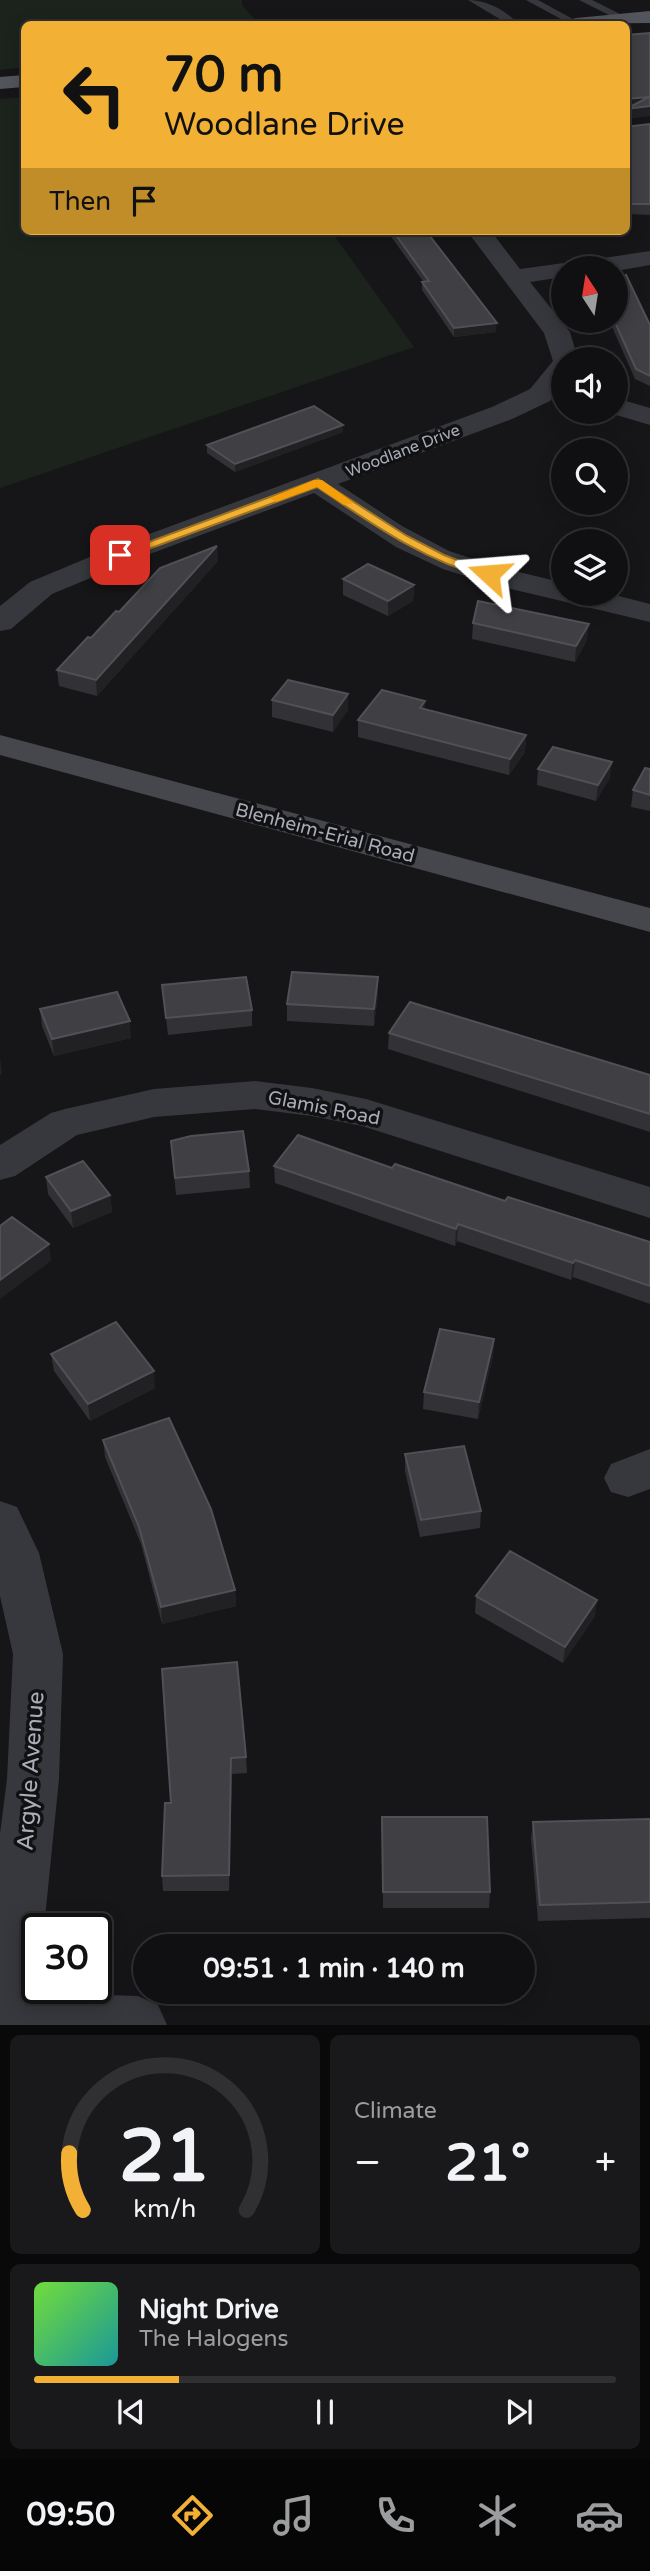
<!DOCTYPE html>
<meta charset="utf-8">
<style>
:root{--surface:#101012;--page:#19191b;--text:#f1f3f6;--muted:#9c9d9f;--line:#303032;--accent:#f2b134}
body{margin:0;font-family:"Varela Round",sans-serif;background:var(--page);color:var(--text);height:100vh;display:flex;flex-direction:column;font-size:26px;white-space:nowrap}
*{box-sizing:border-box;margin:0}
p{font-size:23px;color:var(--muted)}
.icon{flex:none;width:38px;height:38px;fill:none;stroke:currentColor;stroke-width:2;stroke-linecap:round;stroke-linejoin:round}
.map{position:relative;height:2025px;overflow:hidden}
.drawer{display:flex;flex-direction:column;gap:10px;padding:10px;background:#09090a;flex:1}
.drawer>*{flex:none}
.guide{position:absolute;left:21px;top:21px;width:609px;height:214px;border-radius:10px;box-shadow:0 4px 18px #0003,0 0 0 2px var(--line);background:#f2b134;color:#111;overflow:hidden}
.needle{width:46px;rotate:348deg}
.buttons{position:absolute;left:551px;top:256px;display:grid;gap:14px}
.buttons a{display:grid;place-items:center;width:77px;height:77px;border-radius:50%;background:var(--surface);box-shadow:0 4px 18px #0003,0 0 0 2px var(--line);font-size:35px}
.speed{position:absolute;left:21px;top:1913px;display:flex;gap:14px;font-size:35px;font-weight:700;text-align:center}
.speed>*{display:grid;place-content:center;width:91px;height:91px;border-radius:50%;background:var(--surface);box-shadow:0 4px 18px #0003,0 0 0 2px var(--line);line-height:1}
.speed .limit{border:4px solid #111;border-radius:10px;background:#fff;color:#111}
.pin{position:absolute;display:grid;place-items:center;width:60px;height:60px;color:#fff;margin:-30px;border-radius:14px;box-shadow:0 4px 10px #0006}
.me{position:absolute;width:77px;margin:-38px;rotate:289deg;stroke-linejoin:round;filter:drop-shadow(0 0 5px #0008)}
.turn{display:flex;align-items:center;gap:24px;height:147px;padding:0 28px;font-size:32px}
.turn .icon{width:91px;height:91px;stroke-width:2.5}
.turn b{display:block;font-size:49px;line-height:60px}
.then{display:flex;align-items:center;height:66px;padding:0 28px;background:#0003;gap:14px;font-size:26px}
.big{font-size:52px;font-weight:700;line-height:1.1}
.drawer .card{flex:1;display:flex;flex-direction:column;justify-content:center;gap:10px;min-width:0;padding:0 24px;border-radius:10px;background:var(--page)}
.drawer .dial{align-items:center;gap:0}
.dial svg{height:182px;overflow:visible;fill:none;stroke:var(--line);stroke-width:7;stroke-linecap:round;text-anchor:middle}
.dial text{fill:var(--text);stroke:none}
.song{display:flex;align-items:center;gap:21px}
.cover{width:84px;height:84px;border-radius:10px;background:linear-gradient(135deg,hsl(100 70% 55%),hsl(180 70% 35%))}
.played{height:7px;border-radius:4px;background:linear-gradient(90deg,var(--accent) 25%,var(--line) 25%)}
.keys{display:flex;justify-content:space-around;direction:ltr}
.heat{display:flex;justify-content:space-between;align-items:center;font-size:38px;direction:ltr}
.drawer .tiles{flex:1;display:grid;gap:10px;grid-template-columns:1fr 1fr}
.card:last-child{grid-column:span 2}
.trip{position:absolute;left:133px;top:1934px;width:402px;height:70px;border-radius:35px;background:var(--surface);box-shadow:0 4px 18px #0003,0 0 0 2px var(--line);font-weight:700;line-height:70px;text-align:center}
.dock{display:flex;height:112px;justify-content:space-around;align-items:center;background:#060607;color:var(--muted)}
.dock .icon{width:49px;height:49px}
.dock .current{color:var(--accent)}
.dock b{font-size:32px;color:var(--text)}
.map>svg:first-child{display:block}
.green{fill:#1c231d}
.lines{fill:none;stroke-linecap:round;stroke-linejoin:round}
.service{fill:#37383d;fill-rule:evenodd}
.minor{fill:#37383d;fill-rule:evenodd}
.secondary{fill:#45474d;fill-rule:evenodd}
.primary{fill:#53555c;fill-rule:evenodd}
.wall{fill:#323236}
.shaded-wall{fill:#212124}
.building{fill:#3f3f44;stroke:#4f5156;stroke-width:2}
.route{fill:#f2b134;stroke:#9d7322;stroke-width:2}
.slow{fill:#f59e0b}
.labels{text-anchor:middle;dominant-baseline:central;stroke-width:7;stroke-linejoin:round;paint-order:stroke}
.far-street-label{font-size:16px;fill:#a8adb8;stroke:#111113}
.street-label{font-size:19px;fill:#a8adb8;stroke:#111113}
.near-street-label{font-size:23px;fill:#a8adb8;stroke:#111113}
</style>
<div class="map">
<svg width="650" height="2025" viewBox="0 0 650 2025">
<rect width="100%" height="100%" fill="#161618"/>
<!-- green -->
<path class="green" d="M0 0H242V5L259 24H24V67L0 70Z
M24 97V231H331L414 347 0 488V99Z"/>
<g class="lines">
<!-- service -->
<path class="service" d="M468 0C486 0 506 10 518 24H508Z
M526 0H538L582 24H570Z
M579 0H592L630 19 621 21Z"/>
<!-- minor -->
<path class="minor" d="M467 231H491L520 269 564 263 573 266 584 261 650 251V265L616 271V268H564V277L530 282 570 332 578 359H564V384L550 401 512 419 338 484 402 526 449 551 495 566 564 583V593H607L650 604V622L490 584 443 569 396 547 314 493 131 561 52 594 11 629 0 631V606L30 582 109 549 492 407 530 389 553 361 544 333Z
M616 398 650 408V425L606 412 616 411Z
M255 1081 312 1088 366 1099 650 1187V1218L362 1126 312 1116 255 1109 154 1117 77 1135 15 1176 0 1180V1145L51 1113 65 1109 154 1089Z
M650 1449V1489L628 1497 611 1492 604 1478 611 1464Z
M0 1501 17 1507 39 1553 63 1654 59 1779 44 1928H37L38 1993 138 1996 158 2005 167 2025H0V1834L7 1779 13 1654 0 1596Z"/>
<!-- secondary -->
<path class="secondary" d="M0 735 650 908V932L0 755Z"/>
<!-- primary -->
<path class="primary" d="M650 11V23L566 24 569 20 576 18Z
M24 75V87L0 89V77Z"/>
</g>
<!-- wall -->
<path class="wall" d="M650 124V215L628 214 626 205V127Z
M387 231H426L496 332 454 337 422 290V282L423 281Z
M609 320 650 325V386L635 379Z
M343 425V432L235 472 207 453V445Z
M218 561 97 696 59 686 57 670 119 612Z
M343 579 414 585 413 601 388 616 343 595Z
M473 623 587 640 575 662 472 639Z
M348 694V710L333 732 272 717V700Z
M425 710 526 735 525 752 509 775 358 737V720Z
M538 769 610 778 596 801 537 785Z
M650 769V811L631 807 633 790Z
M378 977V994L374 1026 287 1021V1004Z
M162 985 252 1010V1026L168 1035Z
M40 1009 131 1038 54 1056 42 1026Z
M389 1033 650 1075V1132L388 1049Z
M171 1141 249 1171 250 1188 176 1195Z
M274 1166 392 1168 650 1242V1304L573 1277 571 1280 457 1241 455 1246 275 1183Z
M46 1177 110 1195 112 1212 73 1228 48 1194Z
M494 1339 493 1356 478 1419 423 1409 424 1392Z
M51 1354 155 1388 90 1421 54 1371Z
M103 1440 235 1590 236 1606 162 1624 141 1544 105 1457Z
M405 1454 481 1511 480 1528 420 1537 405 1471Z
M476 1596 595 1616 563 1663 475 1613Z
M162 1669 246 1757 247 1773 232 1774 229 1891H163L162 1876 171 1803Z
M382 1817 490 1892 489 1908H383Z
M650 1819V1918L538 1921 531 1838 533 1822Z"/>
<!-- shaded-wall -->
<path class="shaded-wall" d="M649 97 626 109V99Z
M650 106V116L626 119V109Z
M497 323 496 332 454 337V328Z
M343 425V432L235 472V464Z
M217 546 218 561 97 696 96 680Z
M414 585 413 601 388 616V601Z
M589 624 587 640 575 662 576 646Z
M348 694V710L333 732V715Z
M425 701V717L420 708Z
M526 735 525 752 509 775 510 759Z
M612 762 610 778 596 801 598 785Z
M378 977V994L374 1026V1009Z
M130 1021 131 1038 54 1056 52 1039Z
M0 1057 2 1074 0 1075Z
M110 1195 112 1212 73 1228 71 1211Z
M458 1224 457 1241 455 1246 456 1229Z
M49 1244 51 1261 0 1299V1280Z
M575 1260 573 1277 571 1280 573 1263Z
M494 1339 493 1356 478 1419 479 1402Z
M154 1371 155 1388 90 1421 88 1404Z
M235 1590 236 1606 162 1624 161 1607Z
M597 1600 595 1616 563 1663 565 1647Z
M231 1758 232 1774 229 1891V1875Z"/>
<!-- building -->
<path class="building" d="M650 33V106L626 109 649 97 626 99V35Z
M650 124V204H629L626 189V127Z
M393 231H426L497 323 454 328 422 282 429 281Z
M626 275 650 325V376L636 369 614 320H616V279Z
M314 406 343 425 235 464 207 445Z
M217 546 96 680 57 670 88 637 91 638 116 611 119 612 160 568Z
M368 564 414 585 388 601 343 579Z
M478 601 589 624 576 646 473 623Z
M288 680 348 694 333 715 272 700Z
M382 690 425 701 420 708 526 735 510 759 358 720Z
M553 747 612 762 598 785 538 769Z
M645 768 650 769V795L633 790Z
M292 972 378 977 374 1009 287 1004Z
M246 977 252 1010 166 1018 162 985Z
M117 992 130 1021 52 1039 40 1009Z
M410 1002 650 1075V1114L389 1033Z
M243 1131 249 1171 175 1178 171 1141 191 1136Z
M298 1135 392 1168 395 1164 505 1201 508 1197 650 1242V1286L575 1260 573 1263 458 1224 456 1229 274 1166Z
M83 1161 110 1195 71 1211 46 1177Z
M12 1217 49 1244 0 1280V1226Z
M116 1322 154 1371 88 1404 51 1354Z
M440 1329 494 1339 479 1402 424 1392Z
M169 1418 211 1509 235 1590 161 1607 139 1527 103 1440Z
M464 1446 481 1511 421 1520 405 1454Z
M510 1551 597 1600 565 1647 476 1596Z
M237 1662 246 1757 231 1758 229 1875 162 1876 165 1803H171L162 1669Z
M382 1817H487L490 1892H383Z
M650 1819V1902L540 1905 533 1822Z"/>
<!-- route -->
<path class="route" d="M318 479 407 536 444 555 495 574 489 578C424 561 372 524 317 487L124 558 120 559 114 555Z"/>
<!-- slow -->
<path class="slow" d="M314 480H322L354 503 344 505 317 487 276 502 270 498Z"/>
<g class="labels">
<!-- far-street labels -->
<g class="far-street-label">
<text transform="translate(403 451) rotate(-21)">Woodlane Drive</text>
</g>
<!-- street labels -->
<g class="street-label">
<text transform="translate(325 833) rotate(15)">Blenheim-Erial Road</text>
<text transform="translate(324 1108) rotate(11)">Glamis Road</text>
</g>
<!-- near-street labels -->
<g class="near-street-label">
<text transform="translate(31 1771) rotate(-86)">Argyle Avenue</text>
</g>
</g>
</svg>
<div class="buttons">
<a><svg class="needle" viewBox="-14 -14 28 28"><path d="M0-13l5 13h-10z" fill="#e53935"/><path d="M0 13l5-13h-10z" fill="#9c9d9f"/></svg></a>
<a><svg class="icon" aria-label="sound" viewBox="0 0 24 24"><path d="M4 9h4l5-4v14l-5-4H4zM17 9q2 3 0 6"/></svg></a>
<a><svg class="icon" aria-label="search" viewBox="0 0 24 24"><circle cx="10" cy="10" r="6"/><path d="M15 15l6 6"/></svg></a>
<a><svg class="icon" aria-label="layers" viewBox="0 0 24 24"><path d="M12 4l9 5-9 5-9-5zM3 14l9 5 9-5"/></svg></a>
</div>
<div class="speed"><div class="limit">30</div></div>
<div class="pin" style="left:120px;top:555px;background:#d93025"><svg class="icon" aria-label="arrive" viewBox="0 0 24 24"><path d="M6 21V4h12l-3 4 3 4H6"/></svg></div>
<svg class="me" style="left:489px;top:574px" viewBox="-20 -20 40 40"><path d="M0-17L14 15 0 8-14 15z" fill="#f2b134" stroke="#fff" stroke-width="4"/></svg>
<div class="trip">09:51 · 1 min · 140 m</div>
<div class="guide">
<div class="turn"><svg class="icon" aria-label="left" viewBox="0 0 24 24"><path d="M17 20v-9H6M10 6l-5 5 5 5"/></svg><div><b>70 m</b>Woodlane Drive</div></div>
<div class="then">Then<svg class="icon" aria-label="arrive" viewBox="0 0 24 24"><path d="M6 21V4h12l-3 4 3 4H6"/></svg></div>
</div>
</div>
<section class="drawer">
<div class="tiles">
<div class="card dial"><svg viewBox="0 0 100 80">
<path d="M14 69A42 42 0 1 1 86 69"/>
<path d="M14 69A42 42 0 0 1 8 44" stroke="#f2b134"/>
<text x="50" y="56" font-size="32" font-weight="700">21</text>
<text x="50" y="72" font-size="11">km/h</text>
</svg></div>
<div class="card"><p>Climate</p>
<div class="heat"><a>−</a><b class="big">21°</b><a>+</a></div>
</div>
<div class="card">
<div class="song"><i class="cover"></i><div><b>Night Drive</b><p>The Halogens</p></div></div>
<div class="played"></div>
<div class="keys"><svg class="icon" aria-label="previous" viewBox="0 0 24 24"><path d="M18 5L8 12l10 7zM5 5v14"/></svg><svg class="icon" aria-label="pause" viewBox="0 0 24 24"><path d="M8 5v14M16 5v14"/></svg><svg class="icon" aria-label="next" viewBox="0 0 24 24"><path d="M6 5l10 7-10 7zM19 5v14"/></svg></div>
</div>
</div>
</section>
<nav class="dock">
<b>09:50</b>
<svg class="icon current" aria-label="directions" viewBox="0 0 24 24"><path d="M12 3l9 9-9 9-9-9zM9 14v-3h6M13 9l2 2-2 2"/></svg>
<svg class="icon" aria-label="music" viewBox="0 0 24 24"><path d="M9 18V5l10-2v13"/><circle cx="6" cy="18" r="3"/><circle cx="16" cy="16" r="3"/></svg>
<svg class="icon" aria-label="phone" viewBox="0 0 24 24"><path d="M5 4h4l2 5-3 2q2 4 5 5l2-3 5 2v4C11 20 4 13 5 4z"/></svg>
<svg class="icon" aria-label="climate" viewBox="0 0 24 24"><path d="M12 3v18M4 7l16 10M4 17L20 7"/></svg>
<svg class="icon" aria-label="car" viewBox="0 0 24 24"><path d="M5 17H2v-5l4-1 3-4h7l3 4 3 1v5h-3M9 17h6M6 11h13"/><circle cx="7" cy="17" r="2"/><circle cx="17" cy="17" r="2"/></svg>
</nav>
